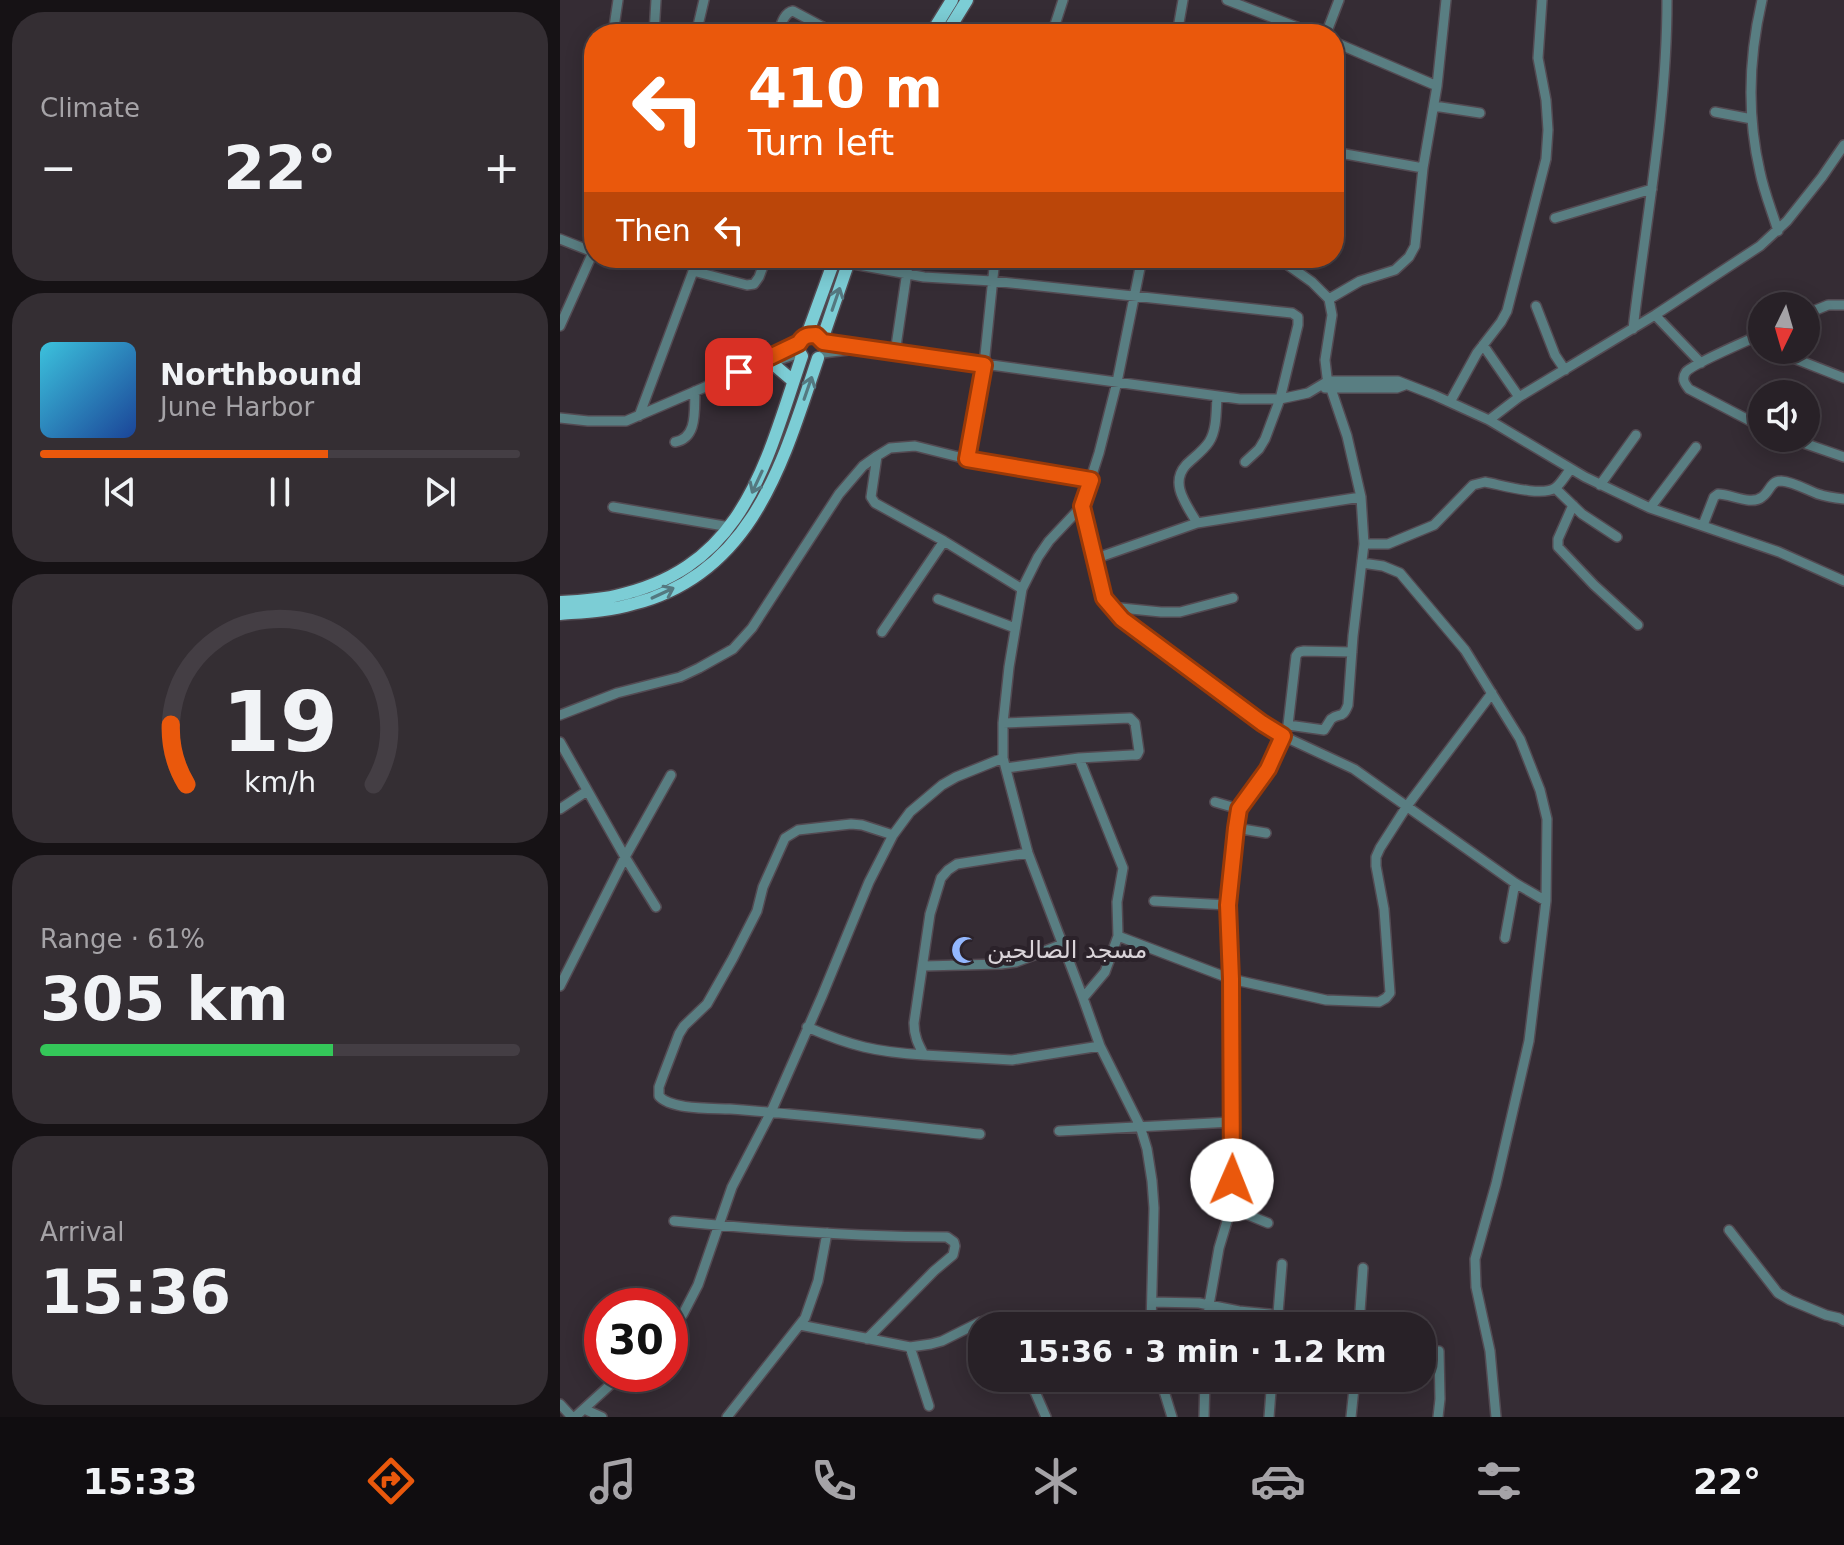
<!DOCTYPE html>
<meta charset="utf-8">
<style>
:root{--surface:#282127;--page:#342e33;--text:#f1f3f6;--muted:#a5a3a7;--line:#443e44;--accent:#ea580c}
body{margin:0;font-family:"DejaVu Sans","Noto Naskh Arabic",sans-serif;background:var(--page);color:var(--text);height:100vh;display:flex;flex-direction:column;font-size:30px;white-space:nowrap}
*{box-sizing:border-box;margin:0}
p{font-size:26px;color:var(--muted)}
.icon{flex:none;width:44px;height:44px;fill:none;stroke:currentColor;stroke-width:2;stroke-linecap:round;stroke-linejoin:round}
.map{position:relative;flex:1;overflow:hidden}
.panel{display:flex;flex-direction:column;gap:12px;padding:12px;background:#161215;width:560px}
.panel>*{flex:none}
.banner{position:absolute;left:24px;top:24px;width:760px;height:244px;border-radius:32px;box-shadow:0 4px 20px #0003,0 0 0 2px var(--line);background:#ea580c;color:#fff;overflow:hidden}
.needle{width:52px;rotate:185deg}
.tools{position:absolute;left:1188px;top:292px;display:grid;gap:16px}
.tools a{display:grid;place-items:center;width:72px;height:72px;border-radius:50%;background:var(--surface);box-shadow:0 4px 20px #0003,0 0 0 2px var(--line);font-size:40px}
.speed{position:absolute;left:24px;top:1288px;display:flex;gap:16px;font-size:40px;font-weight:700;text-align:center}
.speed>*{display:grid;place-content:center;width:104px;height:104px;border-radius:50%;background:var(--surface);box-shadow:0 4px 20px #0003,0 0 0 2px var(--line);line-height:1}
.speed .limit{border:12px solid #d22;background:#fff;color:#111}
.pin{position:absolute;display:grid;place-items:center;width:68px;height:68px;color:#fff;margin:-34px;border-radius:16px;box-shadow:0 4px 12px #0006}
.me{position:absolute;width:88px;margin:-44px;rotate:1deg;stroke-linejoin:round;filter:drop-shadow(0 0 6px #0008)}
.turn{display:flex;align-items:center;gap:28px;height:168px;padding:0 32px;font-size:36px}
.turn .icon{width:104px;height:104px;stroke-width:2.5}
.turn b{display:block;font-size:56px;line-height:68px}
.then{display:flex;align-items:center;height:76px;padding:0 32px;background:#0003;gap:16px;font-size:30px}
.big{font-size:60px;font-weight:600;line-height:1.1}
.panel .tile{flex:1;display:flex;flex-direction:column;justify-content:center;gap:12px;min-width:0;padding:0 28px;border-radius:32px;background:var(--page)}
.panel .dial{align-items:center;gap:0}
.dial svg{height:208px;overflow:visible;fill:none;stroke:var(--line);stroke-width:7;stroke-linecap:round;text-anchor:middle}
.dial text{fill:var(--text);stroke:none}
.song{display:flex;align-items:center;gap:24px}
.cover{width:96px;height:96px;border-radius:12px;background:linear-gradient(135deg,hsl(190 70% 55%),hsl(220 70% 35%))}
.played{height:8px;border-radius:4px;background:linear-gradient(90deg,var(--accent) 60%,var(--line) 60%)}
.keys{display:flex;justify-content:space-around;direction:ltr}
.heat{display:flex;justify-content:space-between;align-items:center;font-size:44px;direction:ltr}
.charge{height:12px;border-radius:6px;background:linear-gradient(90deg,#34c759 61%,var(--line) 0)}
.trip{position:absolute;left:408px;top:1312px;width:468px;height:80px;border-radius:32px;background:var(--surface);box-shadow:0 4px 20px #0003,0 0 0 2px var(--line);font-weight:600;line-height:80px;text-align:center}
.menu{display:flex;height:128px;justify-content:space-around;align-items:center;background:#100d10;color:var(--muted)}
.menu .icon{width:56px;height:56px}
.menu .current{color:var(--accent)}
.menu b{font-size:36px;color:var(--text)}
main{display:flex;flex:1;min-height:0}
.map>svg:first-child{display:block}
.lines{fill:none;stroke-linecap:round;stroke-linejoin:round}
.minor-casing{stroke:#534a52;stroke-width:12}
.major-casing{stroke:#534a52;stroke-width:15}
.minor{stroke:#597e82;stroke-width:9}
.major{stroke:#7ccdd5;stroke-width:12}
.oneway{stroke:#547880}
.route-casing{stroke:#983908;stroke-width:20}
.route{stroke:#ea580c;stroke-width:14}
.labels{text-anchor:middle;dominant-baseline:central;stroke-width:8;stroke-linejoin:round;paint-order:stroke}
.poi-label{font-size:24px;fill:#dad4d9;stroke:#2b222a;text-anchor:start}
</style>
<main>
<section class="panel">
<div class="tile"><p>Climate</p>
<div class="heat"><a>−</a><b class="big">22°</b><a>+</a></div>
</div>
<div class="tile">
<div class="song"><i class="cover"></i><div><b>Northbound</b><p>June Harbor</p></div></div>
<div class="played"></div>
<div class="keys"><svg class="icon" aria-label="previous" viewBox="0 0 24 24"><path d="M18 5L8 12l10 7zM5 5v14"/></svg><svg class="icon" aria-label="pause" viewBox="0 0 24 24"><path d="M8 5v14M16 5v14"/></svg><svg class="icon" aria-label="next" viewBox="0 0 24 24"><path d="M6 5l10 7-10 7zM19 5v14"/></svg></div>
</div>
<div class="tile dial"><svg viewBox="0 0 100 80">
<path d="M14 69A42 42 0 1 1 86 69"/>
<path d="M14 69A42 42 0 0 1 8 46" stroke="#ea580c"/>
<text x="50" y="56" font-size="32" font-weight="700">19</text>
<text x="50" y="72" font-size="11">km/h</text>
</svg></div>
<div class="tile"><p>Range · 61%</p><b class="big">305 km</b><div class="charge"></div></div>
<div class="tile"><p>Arrival</p><b class="big">15:36</b></div>
</section>
<div class="map">
<svg width="1284" height="1417" viewBox="0 0 1284 1417">
<rect width="100%" height="100%" fill="#352c34"/>
<g class="lines">
<!-- minor casing -->
<g class="minor-casing">
<path id="minor" d="M667 0 755 34
M1202 0C1189 56 1187 116 1200 172 1204 192 1212 211 1218 231
M414 30 426 34
M53 34 58 0
M94 34 96 0
M136 34 144 0
M218 34C221 26 223 13 233 11L276 34
M492 34 503 0
M617 34 623 0
M766 34 779 0
M774 42 877 86
M874 106 920 113
M1155 112 1192 119
M31 136 34 122
M774 152 863 168
M995 218 1092 189
M0 239 33 252
M582 258 557 382 539 453 522 506 489 541 478 557 462 589 449 667 443 723V758L468 853 523 998 540 1046 580 1126 587 1149 592 1181 594 1208 591 1326
M718 258 752 282 769 299 772 315 765 360 767 377 787 436 801 497 804 544 793 636 788 705C782 720 780 712 771 719L764 730 728 725
M288 263 364 277 432 281 732 313 738 317V325L720 399 705 439 699 449 685 462
M133 271 187 285 194 284 199 277 206 258
M769 299 800 281 835 270 849 257 855 246 863 168 877 86 886 0
M976 306 995 355 1005 370
M1246 314 1268 305H1284
M1095 315 1141 363
M0 326 34 250
M1073 329C1086 219 1107 111 1107 0
M1202 334C1189 340 1132 364 1126 372 1121 379 1125 384 1129 389L1202 427
M263 342 680 399H720L748 393 768 381H838L874 395 929 420 1025 477 1090 508 1219 552 1284 581
M923 345 959 397
M1213 350 1284 378
M263 353 288 350
M335 353 349 258
M209 363 240 353
M765 388H837L845 385
M890 402 917 353 941 322 947 311 986 159 988 130 986 100 978 58 982 0
M79 416 138 258
M0 418 28 421H66L201 363 208 358 239 343
M929 420 959 397 1095 315 1200 246 1227 221 1262 177 1284 145
M1229 438 1284 457
M115 442C138 438 134 410 135 391
M407 459 424 365 435 258
M1040 485 1076 435
M995 488 1022 514 1057 537
M1013 505 998 539V547L1034 585 1078 625
M522 506 544 598 562 619 702 723 723 736 794 769 955 883 986 901
M53 507 170 527
M1090 508 1136 447
M637 523C627 505 609 484 626 465 634 457 643 451 649 442 657 430 656 411 657 397
M1143 525 1154 497 1158 494C1171 494 1191 506 1202 497 1210 492 1210 481 1221 481 1234 482 1247 490 1258 494 1267 497 1275 498 1284 499
M804 544H828L874 525 913 485 925 482C942 485 981 497 995 488 1001 484 1006 474 1011 469
M534 559 637 523 801 497
M802 563 823 566 840 573 905 650 960 739 980 790 987 819 986 901 969 1041 936 1184 915 1259 916 1287 930 1351 936 1417
M462 589 384 541 315 503 311 497 317 456 330 448 355 446 407 459 531 480
M378 599 455 628
M551 607 601 612H620L673 598
M322 632 384 541
M0 715 57 693 120 677 139 668 173 649 192 628 279 494 303 466 317 456
M443 723 570 718 575 723 579 751 577 755H572L519 758 446 768
M0 742 65 857 96 907
M519 758 563 868 557 902 558 936 545 972 523 998
M655 802 679 809
M0 809 27 791
M676 828 706 833
M333 835 302 825 291 824 238 830 225 838 203 887 197 911 173 958 147 1004 124 1026 119 1034 103 1076 99 1087V1096C111 1110 152 1108 170 1109 253 1115 337 1125 420 1134
M468 853 397 864 388 870 381 878 370 914 354 1023C354 1036 358 1044 364 1055L452 1060 540 1046
M594 901 668 905
M558 936 671 979 766 1000 819 1002 826 998 830 993 824 909 816 866V857L820 848 847 806 932 693
M945 938 955 883
M364 966 441 964 456 962 503 944
M0 986 65 857 111 775
M247 1027C291 1046 316 1052 364 1055
M499 1131 672 1122
M671 1208 708 1223
M114 1221C205 1230 296 1237 387 1237L394 1242 395 1246 393 1255 374 1271 307 1339
M1169 1230 1218 1293 1230 1300 1266 1315 1279 1318 1284 1321
M592 1302 639 1303 679 1311 718 1315
M240 1325 350 1347 371 1344 382 1341 420 1322 429 1320 438 1322 442 1326
M648 1326 649 1305 659 1248 671 1208V979L668 905 676 828 679 809 708 769 728 725 736 656 739 652 744 651 792 652
M717 1326 722 1264
M799 1326 803 1268
M110 1329 123 1314 138 1285 172 1187 211 1112 262 996 309 882 333 835 350 812 382 785 396 777 443 758
M350 1347 369 1406
M469 1378 486 1417
M600 1378 612 1417
M474 1387 493 1378
M0 1404 12 1417
M24 1409 42 1417
M15 1417 62 1374
M167 1417 245 1318 258 1281 267 1233
M644 1417 645 1378
M709 1417 712 1378
M791 1417 795 1378
M878 1417 880 1399 879 1351"/>
</g>
<!-- major casing -->
<g class="major-casing">
<path id="major" d="M371 34 392 0
M386 34 407 0
M262 340 290 258
M212 363 233 381
M0 602C18 601 37 600 55 596 184 568 205 465 242 356 236 348 239 340 247 335L275 258
M0 614C24 612 49 611 73 604 193 574 223 462 258 358"/>
</g>
<!-- minor -->
<use href="#minor" class="minor"/>
<!-- major -->
<use href="#major" class="major"/>
</g>
<!-- one-way arrows -->
<defs><path id="oneway-shaft" d="M-6 0H5M1.5-3L5.5 0L1.5 3" fill="none" stroke-width="1.6" stroke-linecap="round" stroke-linejoin="round" transform="scale(2)"/></defs>
<g class="oneway">
<use href="#oneway-shaft" transform="translate(276 299) rotate(-71)"/>
<use href="#oneway-shaft" transform="translate(248 388) rotate(-71)"/>
<use href="#oneway-shaft" transform="translate(197 482) rotate(115)"/>
<use href="#oneway-shaft" transform="translate(103 593) rotate(-25)"/>
</g>
<g class="lines">
<!-- route casing -->
<g class="route-casing">
<path id="route" d="M179 372 239 343C243 336 247 335 256 335L263 342 424 365 407 459 531 480 522 506 544 598 562 619 702 723 723 736 708 769 679 809 676 828 668 905 671 979 672 1180"/>
</g>
<!-- route -->
<use href="#route" class="route"/>
</g>
<!-- icons -->
<defs>
<g id="mosque-bare" transform="scale(2.16)"><path d="M3.5-4.9A6 6 0 1 0 3.5 4.9A5 5 0 1 1 3.5-4.9Z" fill="#93b7fd" stroke="#2b222a" stroke-width="2.5" paint-order="stroke"/></g>
</defs>
<g fill-rule="evenodd">
<use href="#mosque-bare" x="405" y="950"/>
</g>
<g class="labels">
<!-- poi labels -->
<g class="poi-label">
<text x="427" y="950">مسجد الصالحين</text>
</g>
</g>
</svg>
<div class="tools">
<a><svg class="needle" viewBox="-14 -14 28 28"><path d="M0-13l5 13h-10z" fill="#e53935"/><path d="M0 13l5-13h-10z" fill="#a5a3a7"/></svg></a>
<a><svg class="icon" aria-label="sound" viewBox="0 0 24 24"><path d="M4 9h4l5-4v14l-5-4H4zM17 9q2 3 0 6"/></svg></a>
</div>
<div class="speed"><div class="limit">30</div></div>
<div class="pin" style="left:179px;top:372px;background:#d93025"><svg class="icon" aria-label="arrive" viewBox="0 0 24 24"><path d="M6 21V4h12l-3 4 3 4H6"/></svg></div>
<svg class="me" style="left:672px;top:1180px" viewBox="-20 -20 40 40"><circle r="19" fill="#fff"/><path d="M0-13L10 11 0 6-10 11z" fill="#ea580c"/></svg>
<div class="trip">15:36 · 3 min · 1.2 km</div>
<div class="banner">
<div class="turn"><svg class="icon" aria-label="left" viewBox="0 0 24 24"><path d="M17 20v-9H6M10 6l-5 5 5 5"/></svg><div><b>410 m</b>Turn left</div></div>
<div class="then">Then<svg class="icon" aria-label="left" viewBox="0 0 24 24"><path d="M17 20v-9H6M10 6l-5 5 5 5"/></svg></div>
</div>
</div>
</main>
<nav class="menu">
<b>15:33</b>
<svg class="icon current" aria-label="directions" viewBox="0 0 24 24"><path d="M12 3l9 9-9 9-9-9zM9 14v-3h6M13 9l2 2-2 2"/></svg>
<svg class="icon" aria-label="music" viewBox="0 0 24 24"><path d="M9 18V5l10-2v13"/><circle cx="6" cy="18" r="3"/><circle cx="16" cy="16" r="3"/></svg>
<svg class="icon" aria-label="phone" viewBox="0 0 24 24"><path d="M5 4h4l2 5-3 2q2 4 5 5l2-3 5 2v4C11 20 4 13 5 4z"/></svg>
<svg class="icon" aria-label="climate" viewBox="0 0 24 24"><path d="M12 3v18M4 7l16 10M4 17L20 7"/></svg>
<svg class="icon" aria-label="car" viewBox="0 0 24 24"><path d="M5 17H2v-5l4-1 3-4h7l3 4 3 1v5h-3M9 17h6M6 11h13"/><circle cx="7" cy="17" r="2"/><circle cx="17" cy="17" r="2"/></svg>
<svg class="icon" aria-label="filters" viewBox="0 0 24 24"><path d="M4 7h16M4 17h16"/><circle cx="9" cy="7" r="2"/><circle cx="15" cy="17" r="2"/></svg>
<b>22°</b>
</nav>
